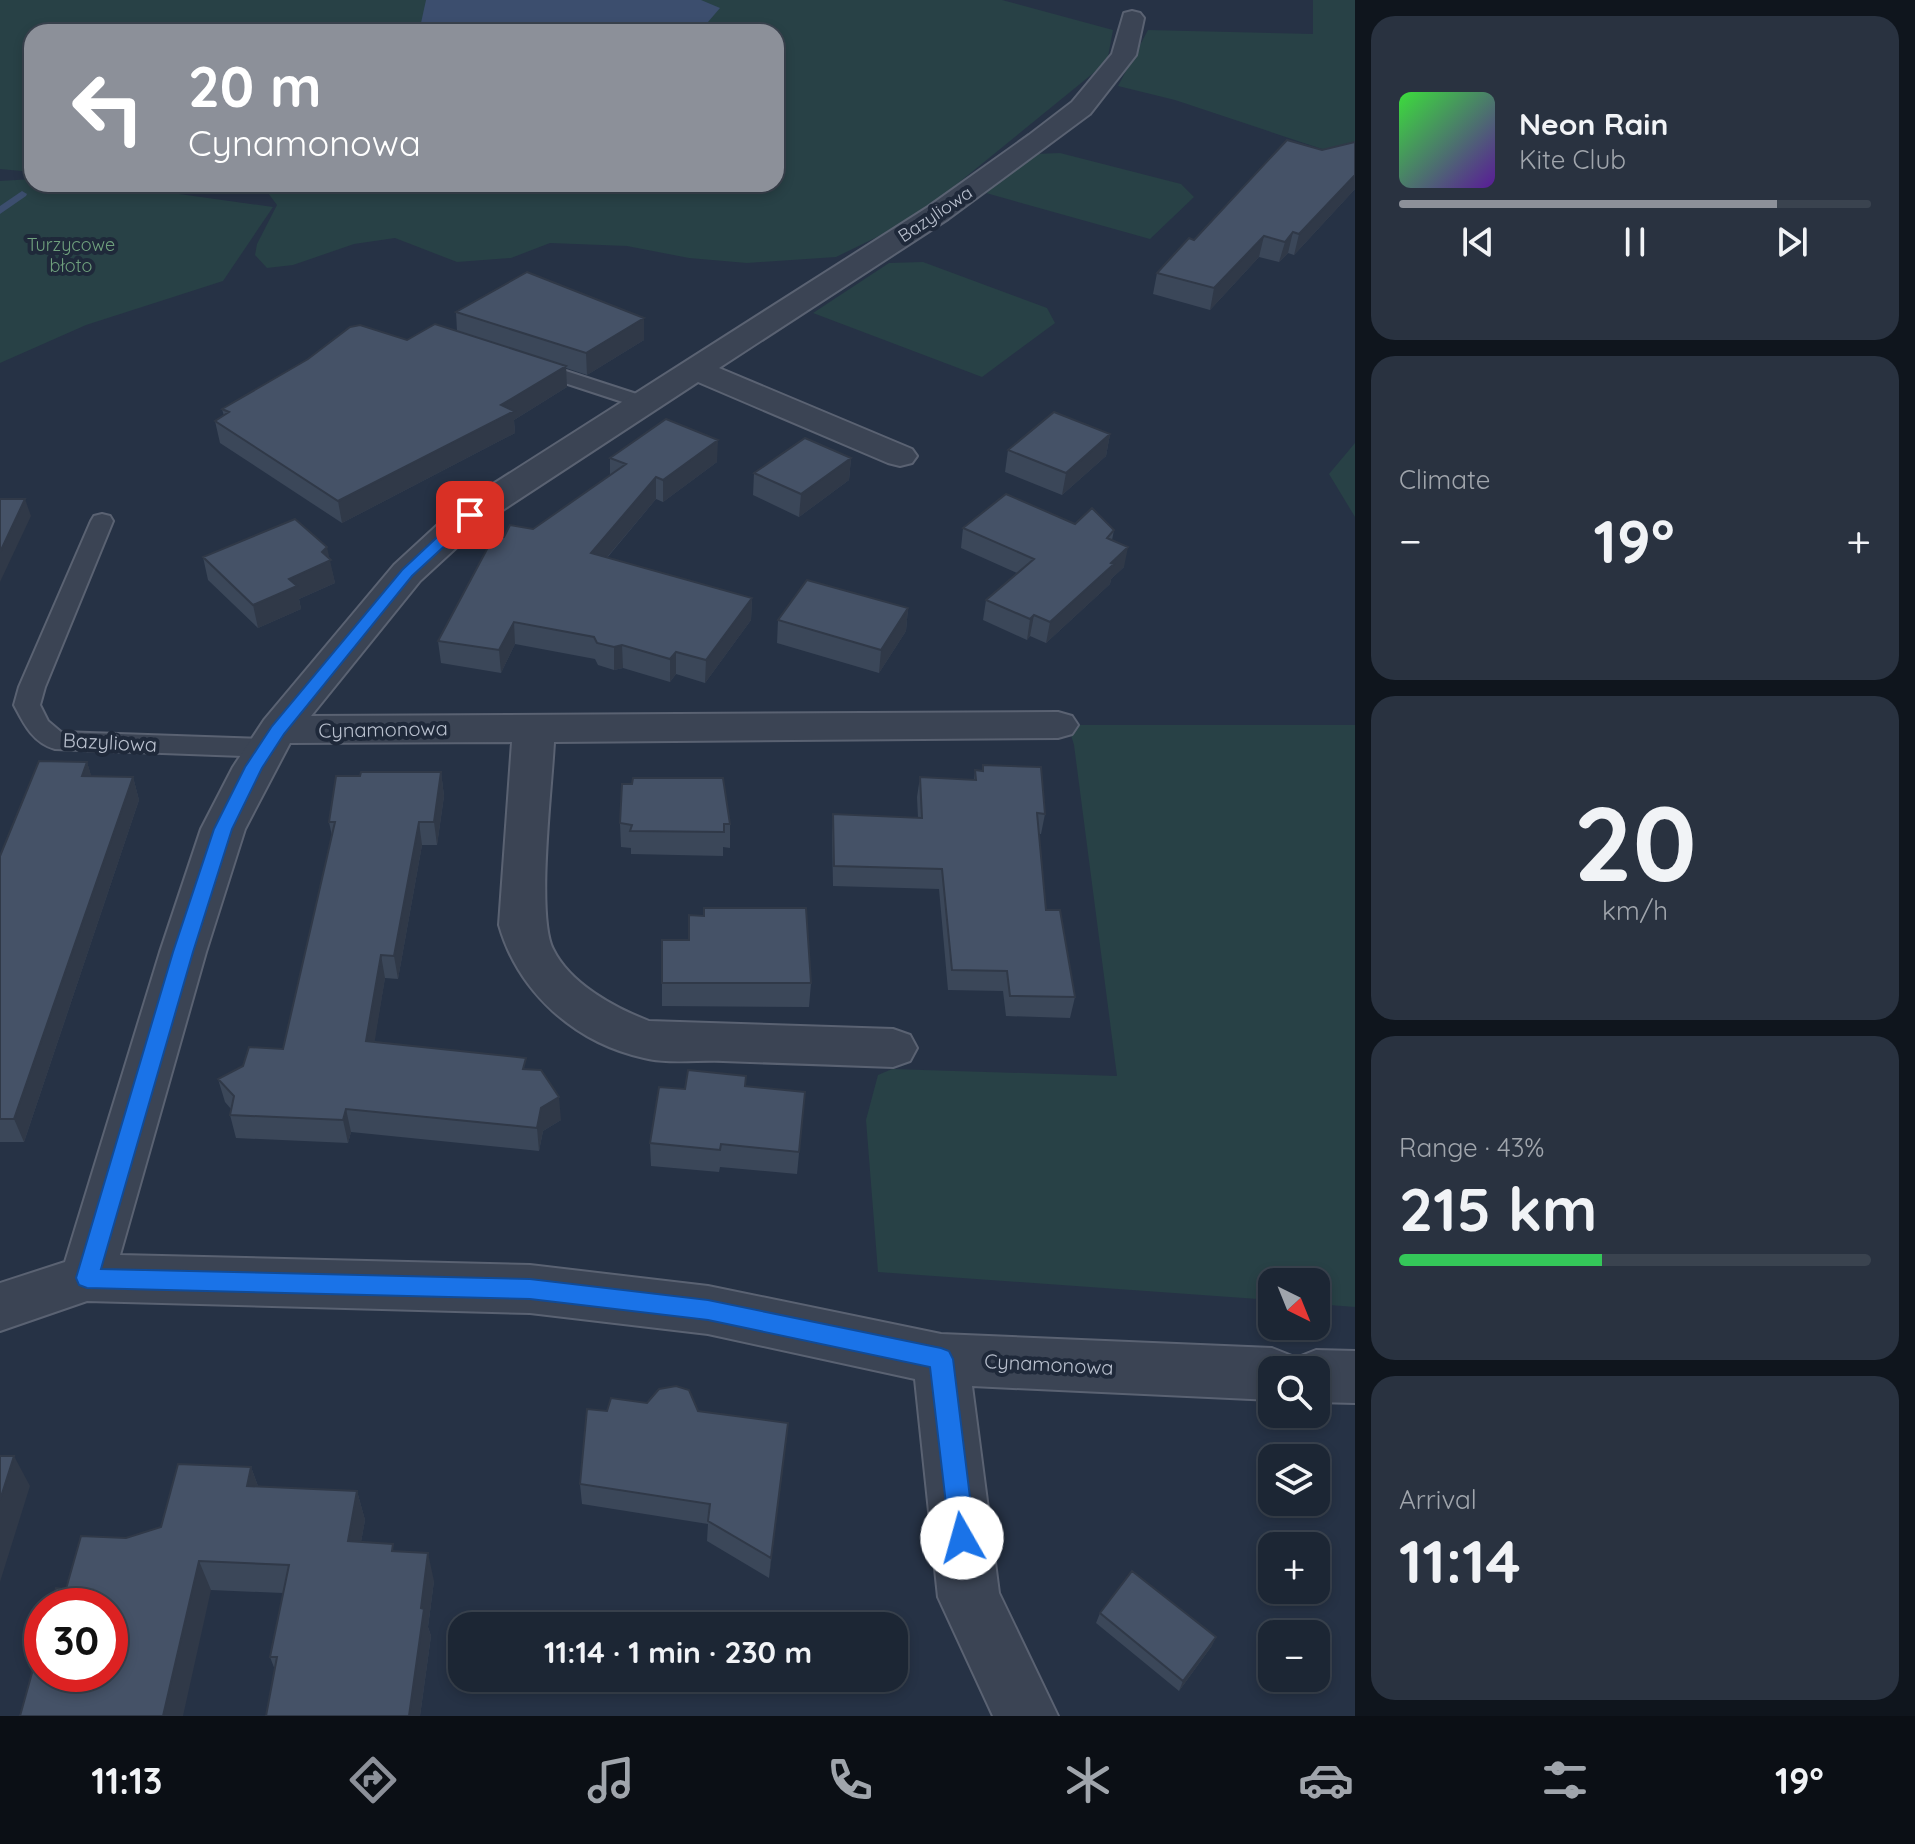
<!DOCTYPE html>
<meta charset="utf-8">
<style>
:root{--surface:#1c2634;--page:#293240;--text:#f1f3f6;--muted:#a0a5ac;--line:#3a434f;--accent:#8c9099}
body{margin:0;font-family:Quicksand,sans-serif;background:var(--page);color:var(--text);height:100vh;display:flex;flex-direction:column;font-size:30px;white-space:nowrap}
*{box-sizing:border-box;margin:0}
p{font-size:26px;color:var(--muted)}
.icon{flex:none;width:44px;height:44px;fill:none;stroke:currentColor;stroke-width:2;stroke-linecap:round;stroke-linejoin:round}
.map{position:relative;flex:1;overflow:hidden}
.panel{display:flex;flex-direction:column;gap:16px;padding:16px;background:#0f151d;width:560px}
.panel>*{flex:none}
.top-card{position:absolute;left:24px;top:24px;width:760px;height:168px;border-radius:24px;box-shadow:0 4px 12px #0003,0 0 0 2px var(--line);background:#8c9099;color:#fff;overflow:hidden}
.needle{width:52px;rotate:137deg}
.fabs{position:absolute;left:1258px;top:1268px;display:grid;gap:16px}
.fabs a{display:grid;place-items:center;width:72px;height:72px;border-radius:16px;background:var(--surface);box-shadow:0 4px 12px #0003,0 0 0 2px var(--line);font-size:40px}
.speed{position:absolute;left:24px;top:1588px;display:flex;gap:16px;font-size:40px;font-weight:700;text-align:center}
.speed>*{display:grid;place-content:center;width:104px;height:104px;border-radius:50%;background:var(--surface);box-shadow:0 4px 12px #0003,0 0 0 2px var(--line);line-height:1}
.speed .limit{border:12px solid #d22;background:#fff;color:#111}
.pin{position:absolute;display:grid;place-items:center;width:68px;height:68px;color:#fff;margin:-34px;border-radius:16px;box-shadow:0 4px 12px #0006}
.me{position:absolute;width:88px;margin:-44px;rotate:353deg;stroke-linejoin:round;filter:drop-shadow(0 0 6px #0008)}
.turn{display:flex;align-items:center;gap:28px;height:168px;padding:0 32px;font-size:36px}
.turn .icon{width:104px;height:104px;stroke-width:2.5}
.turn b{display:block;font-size:56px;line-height:68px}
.big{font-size:60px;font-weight:700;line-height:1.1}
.panel .widget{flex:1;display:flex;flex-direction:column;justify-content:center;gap:12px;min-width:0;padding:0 28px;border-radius:24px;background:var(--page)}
.panel .dial{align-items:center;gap:0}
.dial b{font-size:104px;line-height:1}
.song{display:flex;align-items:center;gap:24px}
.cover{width:96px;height:96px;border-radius:12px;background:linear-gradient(135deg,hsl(120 70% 55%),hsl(270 70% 35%))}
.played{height:8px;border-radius:4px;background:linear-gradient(90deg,var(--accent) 80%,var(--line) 80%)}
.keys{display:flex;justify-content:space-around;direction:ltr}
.heat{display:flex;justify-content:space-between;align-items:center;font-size:44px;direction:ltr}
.charge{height:12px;border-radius:6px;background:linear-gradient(90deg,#34c759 43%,var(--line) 0)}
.trip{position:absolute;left:448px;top:1612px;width:460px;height:80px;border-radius:24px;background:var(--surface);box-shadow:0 4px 12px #0003,0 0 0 2px var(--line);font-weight:700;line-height:80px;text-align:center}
.tab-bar{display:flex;height:128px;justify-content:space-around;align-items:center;background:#0b0f15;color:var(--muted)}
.tab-bar .icon{width:56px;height:56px}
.tab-bar .active{color:var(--accent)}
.tab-bar b{font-size:36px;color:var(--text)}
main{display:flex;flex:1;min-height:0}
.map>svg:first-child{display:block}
.green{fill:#284146}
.water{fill:#3c4e6e}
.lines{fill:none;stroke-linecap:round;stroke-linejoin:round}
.stream{fill:#3c4e6e;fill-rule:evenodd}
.lane-casing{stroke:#5a6272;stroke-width:4}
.street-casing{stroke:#5a6272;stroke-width:4}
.lane{fill:#3b4454;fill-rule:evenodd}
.street{fill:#3b4454;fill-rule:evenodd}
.wall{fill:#3b4759}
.shaded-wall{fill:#303948}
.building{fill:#455267;stroke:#303948;stroke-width:2}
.route{fill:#1a73e8;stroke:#114b97;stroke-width:2}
.labels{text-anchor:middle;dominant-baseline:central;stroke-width:8;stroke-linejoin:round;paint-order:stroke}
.far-street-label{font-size:18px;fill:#b9c0ce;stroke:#1f293a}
.far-park-label{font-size:18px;fill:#6fa07d;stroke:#1f293a}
.street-label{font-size:20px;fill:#b9c0ce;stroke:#1f293a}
</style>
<main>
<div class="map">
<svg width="1355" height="1716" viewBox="0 0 1355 1716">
<rect width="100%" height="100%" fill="#263245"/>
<!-- green -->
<path class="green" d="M0 0H1002L1113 30 1107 62 914 219 836 257 747 263 689 258 627 246 550 243 511 258 457 262 395 238 354 244 293 265 267 268 255 255 257 244 277 205 268 193 168 184H776V32H32V172L0 169Z
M1313 0H1355V160L1175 100 1118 86 1148 30 1313 34Z
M1060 153 1181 184 1194 197 1150 239 986 193 1034 154Z
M32 179V184H108L273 207 223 281 86 325 0 363V181Z
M923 262 1047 308 1055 323 982 377 813 313 889 263Z
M1355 443V517L1329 474Z
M1068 725H1355V1307L1316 1304V1282H1272V1300L878 1272 866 1120 878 1075 892 1069 1117 1076 1074 745Z"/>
<!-- water -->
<path class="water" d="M426 0H701L720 8 708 22 680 32H419Z"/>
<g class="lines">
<!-- stream -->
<path class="stream" d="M22 191 27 194 26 196 0 214V206Z"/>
<!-- lane casing -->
<g class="lane-casing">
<path id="lane" d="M532 360 652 399 656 403 645 409 638 407 525 370 522 366Z
M102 514 110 516 113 521 45 687 40 705 48 721 61 732 266 739 275 742 279 748 275 754 266 757 55 749C33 743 24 724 14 705L19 687 91 521 94 516Z"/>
</g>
<!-- street casing -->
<g class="street-casing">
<path id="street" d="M1132 11 1140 13 1144 18 1136 55 1090 114 948 219 719 368 912 449 917 456 912 463 900 466 888 463 698 382 483 523 420 581 311 716 1058 712 1072 716 1078 725 1072 734 1058 738 554 742C552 786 536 915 553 949 570 984 615 1008 649 1021L893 1029 910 1035 917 1048 910 1061 893 1067C836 1065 780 1063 723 1061 698 1060 668 1064 644 1058 575 1043 518 992 499 925L512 742 290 743 245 829 206 952 120 1255 530 1265 708 1286 941 1334 1272 1348 1292 1356 1294 1361 1296 1358 1316 1350 1355 1351V1403L1316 1402V1370H1272V1400L972 1386 999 1593 1058 1716H993L938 1597 915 1379 708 1334 530 1313 87 1301 0 1331V1283L65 1262 160 952 201 829 233 767 264 720 394 565 457 507 928 207 1029 135 1072 102 1112 54 1124 13Z"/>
</g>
<!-- lane -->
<use href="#lane" class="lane"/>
<!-- street -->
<use href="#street" class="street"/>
</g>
<!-- wall -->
<path class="wall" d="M1355 142V189L1294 255 1288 253 1279 262 1259 257 1210 310 1153 294 1157 273 1194 240 1322 150Z
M456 312 644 340 587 375 566 368 567 387 514 420 515 433 342 523 220 443 215 421 224 416 222 409 407 340 457 331Z
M1110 434 1106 456 1062 495 1005 472 1008 450Z
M610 458 717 462 663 502 656 499 607 558 752 598 751 620 705 683 676 674 670 682 623 668 614 670 598 665 595 659 515 644 501 673 441 663 438 641 504 537 533 529 610 475Z
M851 458 849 480 799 517 753 495 754 473Z
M963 528 1114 530 1112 540 1124 567 1111 579 1110 584 1046 643 1030 636 1027 640 983 620 986 600 1017 573 961 548Z
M203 557 329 559 335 583 299 599 301 609 258 628 208 580Z
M908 608 906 631 879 673 777 643 778 620Z
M87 762 91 776 133 777 139 800 24 1142H0V856Z
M983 765 1045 814 1041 834H1039L1046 910 1075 997 1070 1018 1006 1016 1003 991 948 990 939 889 833 886 832 835 833 814 918 818 917 797 920 777 974 780 975 770 982 771Z
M441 772 444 796 437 845H422L398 979 385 978 374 1042 527 1069 561 1120 543 1131 539 1151 351 1132 348 1143 236 1138 230 1115 231 1109 225 1102 218 1079 283 1049 332 836 329 822 360 776Z
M620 823 730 824V848L723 847V856L631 854V848L621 847Z
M704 916 811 983 809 1007 662 1006V940H689Z
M746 1086 805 1092 797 1174 720 1167 719 1172 651 1166 650 1143 685 1089Z
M607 1411H698L788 1423 769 1578 707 1541 708 1524 582 1504 580 1484Z
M251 1467 258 1486 357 1491 365 1520 361 1542 395 1551 434 1581 428 1627 431 1636 420 1716H266L275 1670 270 1657 283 1593 211 1590 66 1589 126 1538 161 1527Z
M1100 1613 1216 1637 1211 1647 1179 1691 1096 1623Z"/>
<!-- shaded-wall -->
<path class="shaded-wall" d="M1355 175V189L1294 255 1299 234Z
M1293 232 1288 253 1279 262 1285 242Z
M1264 236 1259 257 1210 310 1214 288Z
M644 318V340L587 375 586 353Z
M566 366 567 387 514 420 515 433 342 523 338 501Z
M1110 434 1106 456 1062 495 1066 473Z
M718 440 717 462 663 502V480Z
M851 458 849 480 799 517 801 494Z
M656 477V499L592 575 591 553Z
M25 499 31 516 0 582V552Z
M327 547 335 583 299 599 301 609 258 628 253 605 289 579Z
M1128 547 1124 567 1111 579 1110 584 1046 643 1050 622Z
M752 598 751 620 705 683 706 660Z
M908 608 906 631 879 673 881 650Z
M1034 615 1030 636 1027 640 1030 619Z
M514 622 515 644 501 673 499 650Z
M622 645 623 668 614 670V647Z
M676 652V674L670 682V659Z
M87 762 94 785 82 776Z
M441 772 444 796 437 845 434 822Z
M133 777 139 800 24 1142 14 1119Z
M419 822 422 845 398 979 394 956Z
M381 955 385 978 371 1064 366 1041Z
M559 1097 561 1120 543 1131 539 1151 537 1128 541 1108Z
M346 1109 351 1132 348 1143 343 1120Z
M788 1423 786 1445 769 1578 771 1558Z
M14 1456 30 1486 0 1582V1500Z
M251 1467 262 1497 247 1486Z
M357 1491 365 1520 356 1570 348 1541Z
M428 1553 434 1581 428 1627 431 1636 420 1716H409Z
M199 1561 211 1590 183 1716H163Z
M1216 1637 1211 1647 1179 1691 1183 1681Z"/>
<!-- building -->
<path class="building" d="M1287 140 1322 150 1355 142V175L1299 234 1293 232 1285 242 1264 236 1214 288 1157 273 1189 238 1194 240Z
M527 272 644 318 586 353 456 312Z
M435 324 566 366 501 405 514 411 338 501 215 421 229 412 222 409 308 359 350 327 360 325 407 340Z
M1054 412 1110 434 1066 473 1008 450Z
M666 419 718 440 663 480 656 477 591 553 752 598 706 660 676 652 670 659 622 645 614 647 597 643 594 637 514 622 499 650 438 641 494 536 504 537 510 525 533 529 626 464 610 458Z
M805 438 851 458 801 494 754 473Z
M1006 494 1075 524 1092 508 1114 530 1107 538 1128 547 1111 563 1114 564 1050 622 1034 615 1030 619 986 600 1034 559 963 528Z
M0 499H25L0 552Z
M295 519 327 547 322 552 331 560 289 579 297 586 253 605 203 557Z
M807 580 908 608 881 650 778 620Z
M39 761 87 762 82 776 133 777 14 1119H0V856Z
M983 765 1041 767 1045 814 1037 813 1046 910H1060L1075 997 1010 996 1007 971 952 970 942 869 834 866 833 814 922 818 920 777 976 780 975 770 983 771Z
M361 772H441L434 822H419L394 956 381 955 366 1041 526 1058 523 1069 541 1070 559 1097 541 1108 537 1128 346 1109 343 1120 230 1115 234 1096 218 1079 243 1066 249 1047 283 1049 335 822H329L336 776H360Z
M633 778H723L730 824H724V832L630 831 632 825 620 823 622 784H632Z
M704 908H806L811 983H662V940H689V915L704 916Z
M688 1070 746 1076 745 1086 805 1092 799 1152 721 1144 720 1150 650 1143 659 1087 685 1089Z
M676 1386 689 1390 698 1411 788 1423 771 1558 708 1521 710 1504 580 1484 587 1409 607 1411 611 1398 647 1403 659 1389Z
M0 1456H14L0 1500Z
M178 1464 251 1467 247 1486 357 1491 348 1541 393 1544 392 1551 428 1553 421 1608 424 1609 409 1716H266L277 1657H270L289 1565 199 1561 163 1716H20L42 1637V1674H110V1606H51L56 1588 66 1589 81 1536 126 1538 161 1527Z
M1132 1571 1216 1637 1183 1681 1100 1613Z"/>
<!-- route -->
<path class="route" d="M470 511 477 515 475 518 412 576 284 734 262 768 232 829 193 952 101 1269 530 1279 708 1300 941 1348 949 1351 953 1359 975 1538 971 1546 962 1550 954 1546 950 1538 930 1367 708 1320 530 1299 87 1288 79 1285 76 1278 173 952 214 829 245 767 272 726 402 570 464 512Z"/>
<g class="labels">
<!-- far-street labels -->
<g class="far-street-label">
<text transform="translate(935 214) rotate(-34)">Bazyliowa</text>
</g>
<!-- far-park labels -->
<g class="far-park-label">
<text x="71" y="244">Turzycowe<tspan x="71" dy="21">błoto</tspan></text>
</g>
<!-- street labels -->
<g class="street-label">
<text transform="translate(383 729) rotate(-1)">Cynamonowa</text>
<text transform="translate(110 742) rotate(3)">Bazyliowa</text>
<text transform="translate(1049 1364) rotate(3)">Cynamonowa</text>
</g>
</g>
</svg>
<div class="fabs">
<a><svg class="needle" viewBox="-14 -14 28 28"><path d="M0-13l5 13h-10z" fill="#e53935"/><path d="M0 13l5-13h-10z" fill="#a0a5ac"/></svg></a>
<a><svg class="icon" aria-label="search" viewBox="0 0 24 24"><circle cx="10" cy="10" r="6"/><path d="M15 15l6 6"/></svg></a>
<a><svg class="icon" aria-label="layers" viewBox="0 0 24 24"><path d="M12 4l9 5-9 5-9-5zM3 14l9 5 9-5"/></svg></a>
<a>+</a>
<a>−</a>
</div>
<div class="speed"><div class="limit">30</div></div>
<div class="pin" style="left:470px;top:515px;background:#d93025"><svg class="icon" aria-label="arrive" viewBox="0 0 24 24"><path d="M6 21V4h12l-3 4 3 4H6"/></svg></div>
<svg class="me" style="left:962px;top:1538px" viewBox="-20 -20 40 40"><circle r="19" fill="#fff"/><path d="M0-13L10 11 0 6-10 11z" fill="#1a73e8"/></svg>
<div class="trip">11:14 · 1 min · 230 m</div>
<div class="top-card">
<div class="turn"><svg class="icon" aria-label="left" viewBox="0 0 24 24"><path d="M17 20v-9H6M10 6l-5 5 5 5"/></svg><div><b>20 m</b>Cynamonowa</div></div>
</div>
</div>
<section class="panel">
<div class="widget">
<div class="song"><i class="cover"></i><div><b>Neon Rain</b><p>Kite Club</p></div></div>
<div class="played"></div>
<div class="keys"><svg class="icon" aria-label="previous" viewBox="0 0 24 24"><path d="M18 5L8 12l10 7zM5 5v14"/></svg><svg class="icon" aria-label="pause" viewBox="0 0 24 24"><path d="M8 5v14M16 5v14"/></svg><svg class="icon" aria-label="next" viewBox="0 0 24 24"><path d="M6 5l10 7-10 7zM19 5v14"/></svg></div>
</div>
<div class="widget"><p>Climate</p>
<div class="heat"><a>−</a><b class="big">19°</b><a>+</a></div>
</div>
<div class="widget dial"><b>20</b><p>km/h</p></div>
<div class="widget"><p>Range · 43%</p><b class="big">215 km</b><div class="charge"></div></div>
<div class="widget"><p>Arrival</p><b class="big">11:14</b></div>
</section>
</main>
<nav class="tab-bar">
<b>11:13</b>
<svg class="icon active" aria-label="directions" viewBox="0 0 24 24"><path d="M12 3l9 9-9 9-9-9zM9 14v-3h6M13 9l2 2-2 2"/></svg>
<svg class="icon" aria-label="music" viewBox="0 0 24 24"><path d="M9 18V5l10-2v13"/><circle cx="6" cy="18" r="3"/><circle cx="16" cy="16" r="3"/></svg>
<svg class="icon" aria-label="phone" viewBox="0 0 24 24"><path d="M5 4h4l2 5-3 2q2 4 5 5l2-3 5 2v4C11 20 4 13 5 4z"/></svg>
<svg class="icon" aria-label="climate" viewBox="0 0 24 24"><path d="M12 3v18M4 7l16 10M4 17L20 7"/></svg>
<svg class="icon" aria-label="car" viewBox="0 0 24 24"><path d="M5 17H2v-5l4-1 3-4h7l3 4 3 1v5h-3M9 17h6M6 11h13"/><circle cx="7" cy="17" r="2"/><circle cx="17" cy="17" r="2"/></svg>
<svg class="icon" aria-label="filters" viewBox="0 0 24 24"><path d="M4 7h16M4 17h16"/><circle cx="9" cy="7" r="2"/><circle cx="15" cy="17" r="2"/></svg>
<b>19°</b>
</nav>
